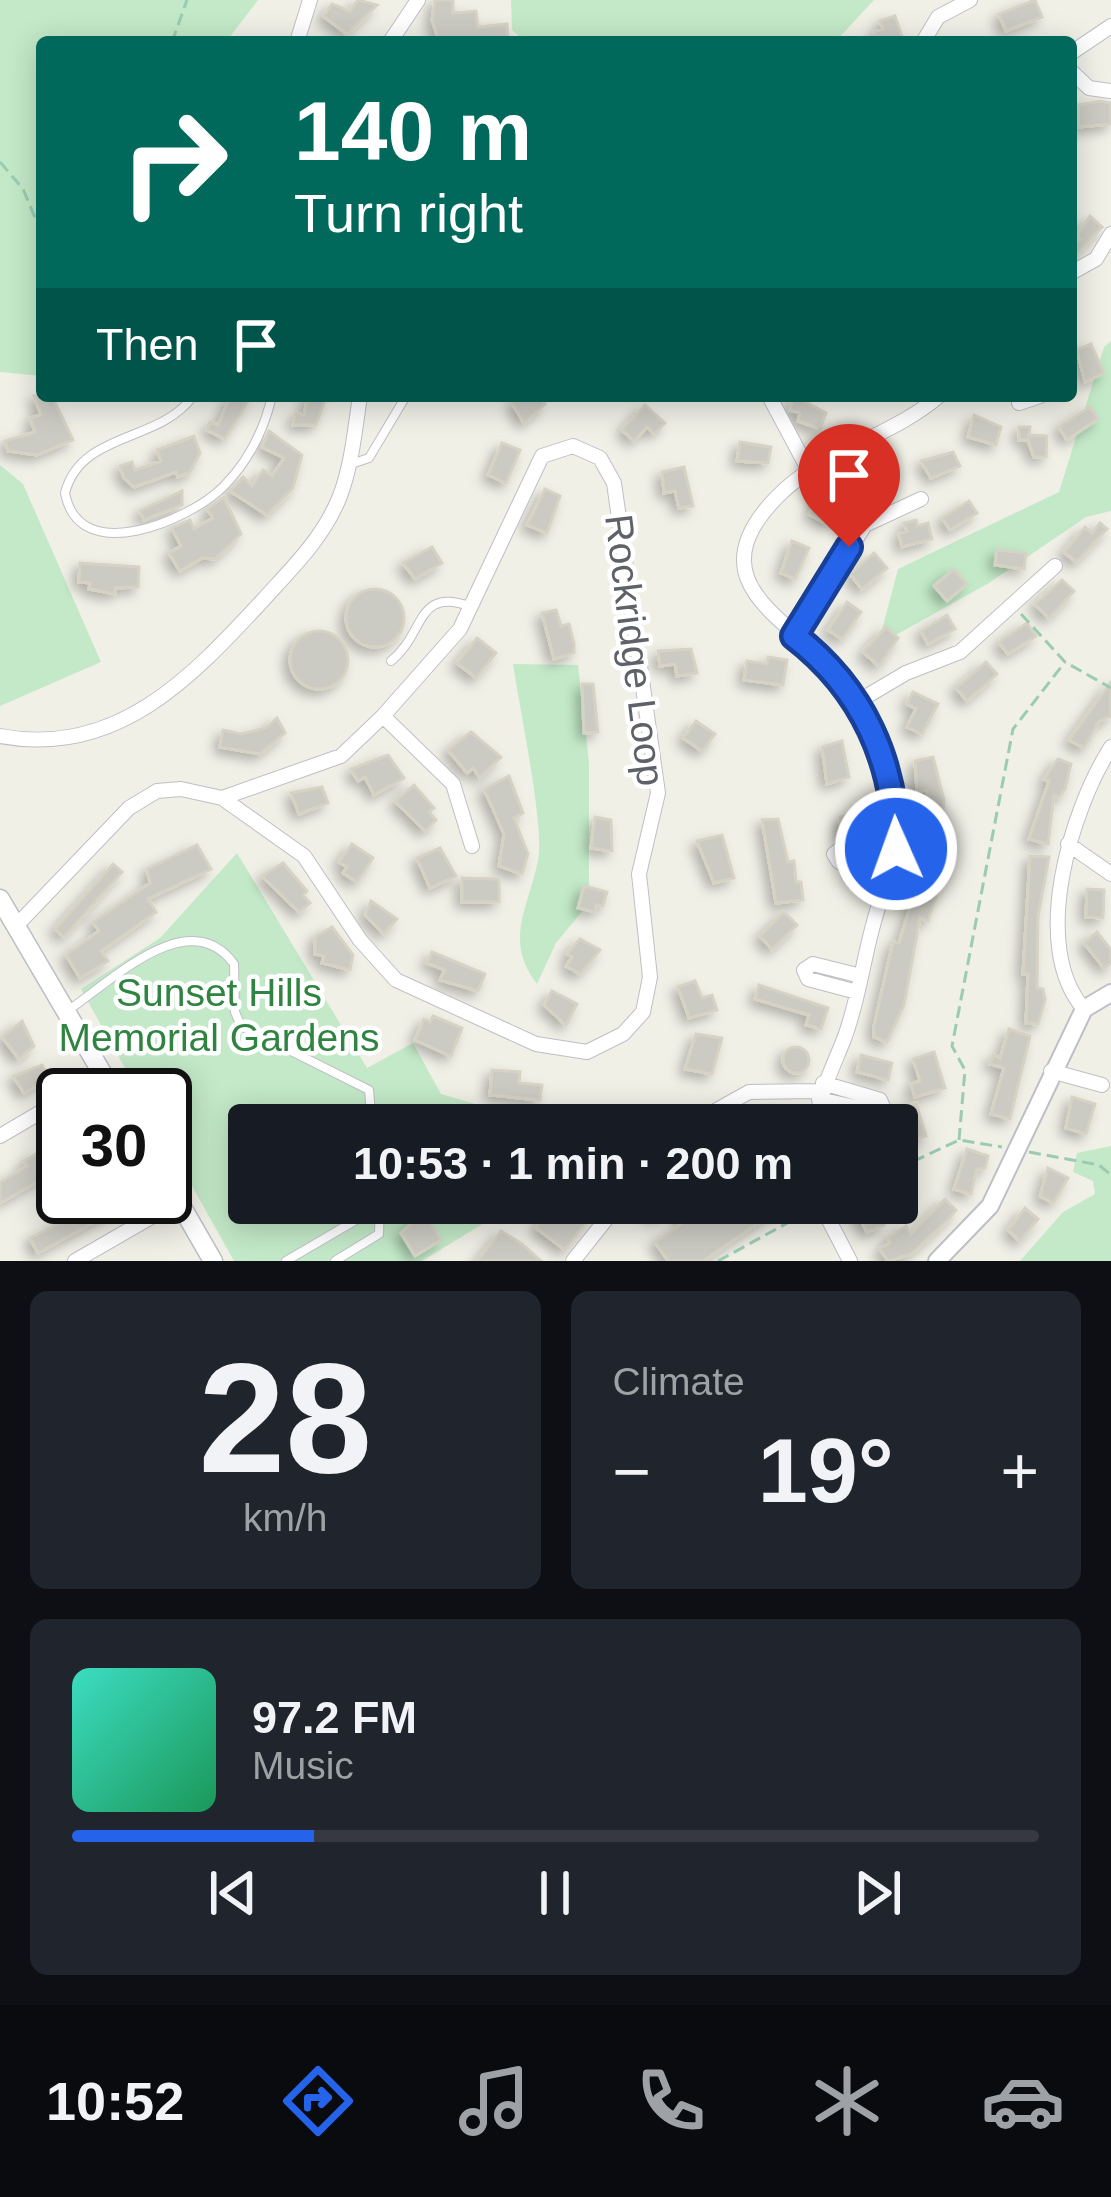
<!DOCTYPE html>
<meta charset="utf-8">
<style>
:root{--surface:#171b24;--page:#20242c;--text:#f1f3f6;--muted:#9ea1a6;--line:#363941;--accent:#2563eb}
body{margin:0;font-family:Arial,sans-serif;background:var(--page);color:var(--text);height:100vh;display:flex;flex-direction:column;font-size:45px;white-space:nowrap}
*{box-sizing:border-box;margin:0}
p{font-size:39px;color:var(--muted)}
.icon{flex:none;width:66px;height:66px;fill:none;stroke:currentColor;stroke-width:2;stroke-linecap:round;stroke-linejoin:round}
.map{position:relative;height:1261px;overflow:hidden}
.details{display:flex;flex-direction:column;gap:30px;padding:30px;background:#0d0f14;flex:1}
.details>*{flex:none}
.guide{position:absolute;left:36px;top:36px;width:1041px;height:366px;border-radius:12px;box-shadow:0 6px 30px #0003;background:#00695c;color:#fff;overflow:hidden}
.speed{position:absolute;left:36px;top:1068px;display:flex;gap:24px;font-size:60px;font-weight:700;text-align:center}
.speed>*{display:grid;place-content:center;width:156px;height:156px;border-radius:50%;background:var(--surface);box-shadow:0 6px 30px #0003;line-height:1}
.speed .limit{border:6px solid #111;border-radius:18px;background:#fff;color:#111}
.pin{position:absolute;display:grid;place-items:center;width:102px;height:102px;color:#fff;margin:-123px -51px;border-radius:50% 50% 50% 0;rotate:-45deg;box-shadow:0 0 12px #0007}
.pin .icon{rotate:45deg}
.me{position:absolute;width:132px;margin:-66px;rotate:358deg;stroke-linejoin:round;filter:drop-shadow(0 0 9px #0008)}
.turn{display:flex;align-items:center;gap:42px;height:252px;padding:0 60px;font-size:54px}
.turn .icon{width:156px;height:156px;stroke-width:2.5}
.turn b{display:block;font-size:84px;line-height:102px}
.then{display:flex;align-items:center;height:114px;padding:0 60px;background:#0003;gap:24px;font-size:45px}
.big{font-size:90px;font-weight:700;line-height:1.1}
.details .widget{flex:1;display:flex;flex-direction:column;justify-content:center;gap:18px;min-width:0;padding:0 42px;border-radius:18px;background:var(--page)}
.details .dial{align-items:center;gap:0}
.dial b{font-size:156px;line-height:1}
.song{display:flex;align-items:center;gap:36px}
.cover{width:144px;height:144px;border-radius:18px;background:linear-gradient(135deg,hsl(170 70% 55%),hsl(150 70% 35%))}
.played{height:12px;border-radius:6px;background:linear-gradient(90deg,var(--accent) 25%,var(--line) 25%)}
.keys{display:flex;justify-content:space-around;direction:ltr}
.heat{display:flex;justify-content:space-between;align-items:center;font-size:66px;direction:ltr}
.details .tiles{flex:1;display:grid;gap:30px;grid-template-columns:1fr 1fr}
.widget:last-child{grid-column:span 2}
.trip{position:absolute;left:228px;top:1104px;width:690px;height:120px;border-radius:12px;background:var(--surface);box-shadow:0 6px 30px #0003;font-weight:700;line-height:120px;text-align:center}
.dock{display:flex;height:192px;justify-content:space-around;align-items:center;background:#090b0e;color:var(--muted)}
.dock .icon{width:84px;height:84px}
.dock .active{color:var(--accent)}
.dock b{font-size:54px;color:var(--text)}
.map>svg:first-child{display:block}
.green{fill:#c3e9c8}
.building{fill:#cccbc3;stroke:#d6d3c5;stroke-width:3;filter:url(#shadow)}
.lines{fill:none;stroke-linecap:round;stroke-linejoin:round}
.service-casing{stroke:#bebfc6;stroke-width:10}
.minor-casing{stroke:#bebfc6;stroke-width:16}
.tertiary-casing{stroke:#bebfc6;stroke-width:20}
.secondary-casing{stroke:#bcbec5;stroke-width:21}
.path{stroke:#9bcbb0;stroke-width:3;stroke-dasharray:12 6;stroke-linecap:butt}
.service{stroke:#fff;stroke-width:8}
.minor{stroke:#fff;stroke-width:14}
.tertiary{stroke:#fff;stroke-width:16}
.secondary{stroke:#fff;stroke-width:18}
.route-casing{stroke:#184099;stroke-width:30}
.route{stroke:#2563eb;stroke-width:21}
.labels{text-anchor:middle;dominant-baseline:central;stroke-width:9;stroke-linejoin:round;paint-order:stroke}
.street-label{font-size:39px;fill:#5e6168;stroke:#fff}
.park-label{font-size:39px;fill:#308441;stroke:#fff}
</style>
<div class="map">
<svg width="1111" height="1261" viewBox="0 0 1111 1261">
<defs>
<filter id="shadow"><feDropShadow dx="-5.5" dy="5.5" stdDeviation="6" flood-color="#0004"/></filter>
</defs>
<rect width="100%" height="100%" fill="#f1f0e7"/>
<!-- green -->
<path class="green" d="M0 0H258L226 42H42V376L0 372Z
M511 0H874L835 42H525L512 30Z
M1111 341V511L1086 517 989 583 878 645 898 569 1059 492 1104 347Z
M0 465 23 484 101 662 0 706Z
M513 664 578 665 589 763V903L556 943 537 984C503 940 529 907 538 860 545 828 519 705 513 664Z
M237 853 367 1068 413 1043 441 1094 510 1114 516 1125H249V1203H517L422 1261H234L165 1138V1095H140L81 989 160 938Z
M1111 1146V1261H1020L1063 1212 1095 1194 1093 1181 1073 1172 1077 1153Z"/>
<!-- building -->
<path class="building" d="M358 0 377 5 347 34 323 16 332 4 350 11Z
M435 0H453V13L476 11 478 27 507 24 508 38 439 42 432 20Z
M1035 0 1042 17 1006 31 999 14Z
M895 16 903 40 877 42 874 32 883 29 880 21Z
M1100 101 1111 103V124L1078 127 1079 105Z
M1090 216 1102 227 1071 260V245L1081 239 1077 236Z
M1091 344 1104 373 1085 382 1077 350Z
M34 396H52L73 440 37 455 8 451 5 441 35 432 30 418 41 415Z
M231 396H251L225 439 207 430 210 422 218 425Z
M308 396H326L316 425H293L296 413 304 415Z
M524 396H540L545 404 524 423 512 403Z
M794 396 826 413 820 429 798 421 800 413 790 410Z
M645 405 665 423 654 434 647 427 634 441 622 430Z
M1090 407 1098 419 1067 440 1059 427Z
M974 415 1001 427 996 445 968 437Z
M1019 427H1030L1029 435 1047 436 1046 457H1034L1028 440H1019Z
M269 431 302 455 293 488 267 515 230 491 243 477 252 486 263 470 272 476 284 458 262 447Z
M194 436 200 453 190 472 178 477 176 472 134 487 124 478 120 466 132 462 135 470 161 461 157 450Z
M740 442 771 447 768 463 737 461Z
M502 443 520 450 506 483 488 475Z
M953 452 960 466 931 478 921 461Z
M684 467 693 506 679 508 675 491 664 493 662 472Z
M888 473 889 489 857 498 854 474Z
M827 482 846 492 828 525 809 514Z
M545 489 560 496 547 533 527 525Z
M182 491V505L144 520 140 511Z
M224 497 241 534 215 559 202 558 180 571 169 553 181 546 172 528 190 520 194 529 213 518 207 509Z
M969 501 977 513 950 530 942 518Z
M916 520 918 526 928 523 932 539 902 547 899 534 907 531 904 523Z
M1100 523 1107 529 1076 562 1064 552 1085 527 1092 533Z
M792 541 809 548 795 579 781 573Z
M432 547 442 563 415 579 403 563Z
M997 550 1026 553 1024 569 995 565Z
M874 553 887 568 862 589 850 574Z
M80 563 139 567 138 587 115 588V594L89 589 90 583 79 582Z
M954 569 967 584 947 601 934 586Z
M1062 580 1074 591 1049 618 1035 604Z
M346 618a29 29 0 1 1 58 0a29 29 0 1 1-58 0Z
M847 602 861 612 842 639 828 630Z
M556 610 561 626 569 624 574 644V653L554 659 542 613Z
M947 615 955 629 928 644 921 631Z
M1027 623 1036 636 1008 654 999 642Z
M886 627 898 638 879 666 863 652Z
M290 660a29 29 0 1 1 58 0a29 29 0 1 1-58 0Z
M477 638 496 653 476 678 457 663Z
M691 649 697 673 677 676 675 664 660 666 658 651Z
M768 657 787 660 783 685 744 680 747 661 767 664Z
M986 662 997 674 967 701 956 688Z
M1111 682V716L1099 721 1084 748 1069 740Z
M582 684H593L598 732 584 733Z
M913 692 938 704 922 734 907 727 916 709 907 704Z
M277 718 285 733 260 754 220 747 223 730 241 734 266 728Z
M696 721 715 734 702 751 683 738Z
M471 732 501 757 480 778 473 768 467 773 448 750Z
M842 741 849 777 827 784 822 747Z
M388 755 404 778 374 795 365 777 358 781 351 769Z
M933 757 944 800 940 839 946 840 940 884 928 921 920 918 904 1005 887 1042 874 1037V1026L893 942 899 943 920 875 927 830V790L917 792 915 761Z
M1058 759 1071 764 1065 789 1059 797 1054 795 1048 844 1029 839 1049 781 1044 779Z
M509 776 523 813 514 818 528 854 522 874 499 866 504 834 484 789Z
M414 785 434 808 429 812 436 820 425 831 395 801Z
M322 787 328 803 299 814 291 793Z
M871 812 873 835 841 834 840 817Z
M595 817 611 820 612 851 591 848Z
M778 819 788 862 794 861 796 882H801L803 900 776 903 762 820Z
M722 835 734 878 714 883 697 841Z
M352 844 373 858 357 882 343 873 347 867 339 862Z
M197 845 211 869 148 899 156 912 101 951 108 961 80 978 66 955 99 931 93 922 150 883 147 869Z
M440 848 456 876 430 888 417 858Z
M1030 856 1049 857 1038 916 1037 988 1043 989 1045 1000 1038 1024 1026 1023 1028 974H1023Z
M283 863 307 891 303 895 310 903 299 912 262 876Z
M113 864 122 872 64 937 55 929Z
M462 878 499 879V902H462Z
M584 886 607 892 603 906 596 905 595 912 578 908Z
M1087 889 1104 890 1103 918 1086 917Z
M371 901 397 919 384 934 365 915Z
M784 912 797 925 772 949 760 936Z
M332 927 353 955 350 970 322 963 324 956 315 954V937Z
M1097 932 1111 950V963L1104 968 1084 943Z
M580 939 600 950 580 974 566 966 572 957 567 954Z
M432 952 485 974 478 991 440 980 445 970 427 963Z
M695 981 702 998 712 995 717 1010 689 1018 678 987Z
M759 985 828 1008 821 1029 806 1025 809 1015 755 999Z
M552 991 577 1004 566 1025 544 1005Z
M433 1016 462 1028 451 1056 415 1040 424 1019 430 1022Z
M22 1021 34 1046 19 1059 2 1037Z
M1009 1029 1030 1036 1010 1119 991 1114 1004 1068 990 1064 993 1055 1000 1058Z
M696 1034 722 1038 712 1074 685 1069Z
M783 1060a13 13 0 1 1 26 0a13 13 0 1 1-26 0Z
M934 1052 945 1088 915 1097 911 1084 920 1081 913 1059Z
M861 1055 892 1063 888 1080 857 1072Z
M42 1065 49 1078 24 1093 13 1076Z
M492 1070 520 1072 519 1083 542 1085 540 1100 490 1095Z
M1072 1097 1095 1104 1086 1134 1066 1128Z
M916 1103 926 1136 909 1141 896 1110Z
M789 1109 788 1125H753V1110Z
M63 1149V1167L0 1203V1182L27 1166 24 1161 38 1153 43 1161Z
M967 1149 988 1156 985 1168 977 1169 971 1194 954 1189Z
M1048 1168 1068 1178 1053 1203 1040 1196Z
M112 1197H139L38 1253 30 1238Z
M945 1199 956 1210 948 1220 911 1254 888 1261 880 1249 890 1243 887 1238 906 1226 911 1234Z
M555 1203H568L589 1217 565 1250 536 1228Z
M655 1203H787L703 1261H668L655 1242 686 1221 674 1204 655 1218 648 1208Z
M863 1203H876L884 1225 867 1232 854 1207Z
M1025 1208 1038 1219 1020 1241 1008 1230Z
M424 1212 441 1240 415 1256 401 1233Z
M501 1231 522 1244 541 1261H477Z"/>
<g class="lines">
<!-- service casing -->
<g class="service-casing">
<path id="service" d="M193 396C160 443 81 431 65 493 79 569 191 519 223 487 248 462 264 430 272 396
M351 464 369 458 406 396
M391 661C425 634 416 587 469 606
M67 1011C111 982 189 902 234 964L235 1012 241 1026 369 1090 372 1125
M249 1157 242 1140 247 1127 266 1118 281 1125
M286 1261 380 1206
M335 1261 379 1234 380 1204"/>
</g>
<!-- minor casing -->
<g class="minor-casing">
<path id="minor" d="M297 42 310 0
M390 42 418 0
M923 42 938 17 970 0
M1071 53 1111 26
M1071 71 1089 88 1111 91
M1071 273 1096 259 1111 234
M769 396 808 469
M1019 403 1040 396
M794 636 865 525 921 499
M857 702 906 673 960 652 1055 566
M383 716 453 784 472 846
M0 736C117 758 192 677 264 599 293 567 324 537 340 496 352 464 355 429 360 396
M1068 844 1111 874
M889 877 839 862 834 854 843 847 892 863
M16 926 129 808 157 791 181 789 222 798 304 856 360 940 396 980 536 1044 587 1052 623 1034 643 1012 650 977 639 874 658 793 614 483 600 458 573 446 542 456 460 629 383 716 341 756 222 798
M857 992 808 979 804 970 813 964 861 976
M1084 1009C1029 946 1071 810 1111 747
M1051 1071 1102 1085
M70 1095 103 1076
M819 1099 877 1112 883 1107 880 1100 823 1083
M690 1125 749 1092 820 1091
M815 1125C820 1093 832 1069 844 1039 857 1005 862 968 871 933 882 888 901 848 896 800 891 763 869 712 846 683 799 622 689 587 777 497 824 449 890 438 939 396
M0 1136 63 1099
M820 1203 850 1261
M75 1261 179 1201
M573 1261 619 1203"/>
</g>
<!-- tertiary casing -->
<g class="tertiary-casing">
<path id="tertiary" d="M937 1261 990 1206 1084 1009 1111 993"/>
</g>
<!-- secondary casing -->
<g class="secondary-casing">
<path id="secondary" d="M0 899 115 1095
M165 1178 213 1261"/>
</g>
<!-- path -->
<path class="path" d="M172 42 187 0
M0 162 23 189 42 234
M1021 614 1065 662 1111 688
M959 1140 965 1070 952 1046 1013 729 1065 662
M1029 1152 1099 1165 1111 1175
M897 1169 959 1140 1002 1147
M718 1261 811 1210"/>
<!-- service -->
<use href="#service" class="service"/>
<!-- minor -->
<use href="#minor" class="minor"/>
<!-- tertiary -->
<use href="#tertiary" class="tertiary"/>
<!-- secondary -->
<use href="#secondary" class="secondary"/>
</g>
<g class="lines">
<!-- route casing -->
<g class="route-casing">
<path id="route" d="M849 547 794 636C863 689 896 763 896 849"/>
</g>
<!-- route -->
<use href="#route" class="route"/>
</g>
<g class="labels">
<!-- street labels -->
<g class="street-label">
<text transform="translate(635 650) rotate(83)">Rockridge Loop</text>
</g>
<!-- park labels -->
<g class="park-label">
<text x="219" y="992">Sunset Hills<tspan x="219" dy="45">Memorial Gardens</tspan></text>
</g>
</g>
</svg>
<div class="speed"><div class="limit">30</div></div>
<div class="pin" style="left:849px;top:547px;background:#d93025"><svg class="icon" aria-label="arrive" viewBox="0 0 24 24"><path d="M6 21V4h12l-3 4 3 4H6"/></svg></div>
<svg class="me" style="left:896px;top:849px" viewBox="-20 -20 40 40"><circle r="17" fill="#2563eb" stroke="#fff" stroke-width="3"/><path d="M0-11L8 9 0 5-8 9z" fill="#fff"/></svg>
<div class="trip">10:53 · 1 min · 200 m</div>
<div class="guide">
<div class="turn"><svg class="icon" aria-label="right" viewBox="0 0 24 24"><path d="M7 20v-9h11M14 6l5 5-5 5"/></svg><div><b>140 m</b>Turn right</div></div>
<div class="then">Then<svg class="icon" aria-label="arrive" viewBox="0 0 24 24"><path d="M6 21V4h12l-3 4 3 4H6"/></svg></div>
</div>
</div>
<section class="details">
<div class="tiles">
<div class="widget dial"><b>28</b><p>km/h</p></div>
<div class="widget"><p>Climate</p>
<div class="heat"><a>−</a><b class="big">19°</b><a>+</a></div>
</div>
<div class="widget">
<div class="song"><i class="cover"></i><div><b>97.2 FM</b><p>Music</p></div></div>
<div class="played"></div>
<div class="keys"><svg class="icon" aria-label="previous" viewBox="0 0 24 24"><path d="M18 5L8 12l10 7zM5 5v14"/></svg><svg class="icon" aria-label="pause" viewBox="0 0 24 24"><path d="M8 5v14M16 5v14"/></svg><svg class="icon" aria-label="next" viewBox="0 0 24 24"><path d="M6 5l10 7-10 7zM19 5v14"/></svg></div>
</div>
</div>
</section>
<nav class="dock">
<b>10:52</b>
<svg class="icon active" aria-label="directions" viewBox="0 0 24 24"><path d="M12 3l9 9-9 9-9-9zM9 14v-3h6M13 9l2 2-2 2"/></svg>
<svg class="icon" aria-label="music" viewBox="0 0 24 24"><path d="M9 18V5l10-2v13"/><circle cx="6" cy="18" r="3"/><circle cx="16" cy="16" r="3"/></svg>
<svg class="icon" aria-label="phone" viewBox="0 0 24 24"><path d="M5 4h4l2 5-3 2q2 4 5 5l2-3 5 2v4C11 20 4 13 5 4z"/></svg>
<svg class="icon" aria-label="climate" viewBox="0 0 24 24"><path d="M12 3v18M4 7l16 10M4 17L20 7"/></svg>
<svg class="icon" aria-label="car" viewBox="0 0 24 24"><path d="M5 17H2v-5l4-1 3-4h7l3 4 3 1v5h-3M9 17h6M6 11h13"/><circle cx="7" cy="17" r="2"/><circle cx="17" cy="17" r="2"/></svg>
</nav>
